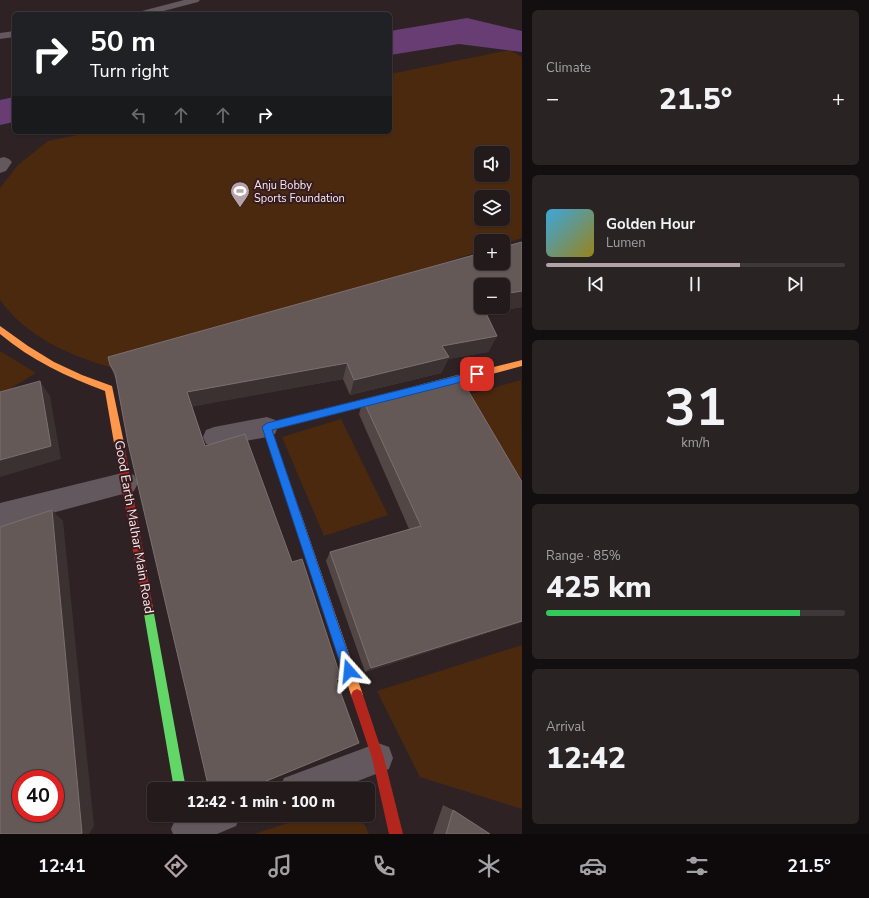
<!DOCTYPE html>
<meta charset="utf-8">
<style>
:root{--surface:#221a1b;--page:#2a2324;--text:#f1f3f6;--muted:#a2a1a3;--line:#3f383a;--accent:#b3a3a6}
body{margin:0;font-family:"Nunito Sans",sans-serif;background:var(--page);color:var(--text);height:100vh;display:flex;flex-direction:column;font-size:15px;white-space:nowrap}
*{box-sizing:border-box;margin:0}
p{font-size:13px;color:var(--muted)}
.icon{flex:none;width:22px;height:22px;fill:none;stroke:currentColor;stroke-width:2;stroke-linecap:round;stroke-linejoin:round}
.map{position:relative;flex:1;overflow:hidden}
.sheet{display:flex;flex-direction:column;gap:10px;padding:10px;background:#130e0f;width:347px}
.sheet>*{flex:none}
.guide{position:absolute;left:12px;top:12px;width:380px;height:122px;border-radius:6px;box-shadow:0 1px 3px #0004,0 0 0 1px var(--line);background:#202124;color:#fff;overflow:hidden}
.tools{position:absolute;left:474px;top:146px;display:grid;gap:8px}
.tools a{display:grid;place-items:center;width:36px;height:36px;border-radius:6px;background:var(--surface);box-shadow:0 1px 3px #0004,0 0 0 1px var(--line);font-size:20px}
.speed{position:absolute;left:12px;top:770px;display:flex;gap:8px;font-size:20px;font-weight:700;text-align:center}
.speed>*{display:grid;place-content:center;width:52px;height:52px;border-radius:50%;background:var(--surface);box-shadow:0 1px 3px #0004,0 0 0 1px var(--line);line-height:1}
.speed .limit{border:6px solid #d22;background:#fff;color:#111}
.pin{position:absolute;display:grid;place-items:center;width:34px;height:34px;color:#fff;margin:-17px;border-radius:8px;box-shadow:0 2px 6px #0006}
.me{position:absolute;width:44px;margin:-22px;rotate:342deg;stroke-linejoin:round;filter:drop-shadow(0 0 3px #0008)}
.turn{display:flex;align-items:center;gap:14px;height:84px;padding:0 12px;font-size:18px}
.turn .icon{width:52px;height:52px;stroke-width:2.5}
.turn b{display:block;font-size:28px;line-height:34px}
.lanes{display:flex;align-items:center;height:38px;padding:0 12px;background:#0003;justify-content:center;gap:20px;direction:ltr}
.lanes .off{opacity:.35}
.big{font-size:30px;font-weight:800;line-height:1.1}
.sheet .tile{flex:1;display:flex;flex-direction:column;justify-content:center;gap:6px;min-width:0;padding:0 14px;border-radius:6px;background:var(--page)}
.sheet .dial{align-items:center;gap:0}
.dial b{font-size:52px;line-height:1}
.song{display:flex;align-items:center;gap:12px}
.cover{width:48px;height:48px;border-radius:6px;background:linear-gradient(135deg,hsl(200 70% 55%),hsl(50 70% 35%))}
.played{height:4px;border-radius:2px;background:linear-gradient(90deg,var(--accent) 65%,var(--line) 65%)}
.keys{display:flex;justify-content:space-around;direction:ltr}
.heat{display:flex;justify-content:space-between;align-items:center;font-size:22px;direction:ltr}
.charge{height:6px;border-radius:3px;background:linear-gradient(90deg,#34c759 85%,var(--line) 0)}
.trip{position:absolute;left:147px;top:782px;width:228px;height:40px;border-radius:6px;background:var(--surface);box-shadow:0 1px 3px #0004,0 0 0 1px var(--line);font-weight:800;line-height:40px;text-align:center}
.tabs{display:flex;height:64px;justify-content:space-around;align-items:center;background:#0e0a0b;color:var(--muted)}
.tabs .icon{width:28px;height:28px}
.tabs .on{color:var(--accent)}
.tabs b{font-size:18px;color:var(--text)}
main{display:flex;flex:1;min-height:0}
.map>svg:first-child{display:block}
.green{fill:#4b290e;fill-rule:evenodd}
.water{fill:#683d73}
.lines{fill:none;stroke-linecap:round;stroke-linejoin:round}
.lane{fill:#63585e;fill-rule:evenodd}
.street{fill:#63585e;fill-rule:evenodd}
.fast{fill:#63d668;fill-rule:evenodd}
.slow{fill:#ff974d;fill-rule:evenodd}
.jam{fill:#b3261e;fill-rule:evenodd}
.wall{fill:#534746}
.shaded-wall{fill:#3c3131}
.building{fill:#655958;stroke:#7c6f6f;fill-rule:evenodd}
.route{fill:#1a73e8;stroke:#114b97}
.labels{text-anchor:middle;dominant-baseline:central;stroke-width:4;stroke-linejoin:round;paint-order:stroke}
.far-poi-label{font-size:11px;fill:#fbe9ec;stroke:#341c20;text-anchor:start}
.street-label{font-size:13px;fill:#fbe9ec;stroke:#341c20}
</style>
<main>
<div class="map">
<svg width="522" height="834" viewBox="0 0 522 834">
<rect width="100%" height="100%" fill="#2e2224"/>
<!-- green -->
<path class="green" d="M510 50 522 57V238L503 244V241H481V251L110 367C68 355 27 337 0 300V188L18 165 48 141 92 132H390V74ZM481 153H503V175H481ZM481 197H503V219H481Z
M0 351 36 373 0 395Z
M521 380 522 479 520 480 468 395Z
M341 419 388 515 324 536 282 437Z
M522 645V809L420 777 377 691Z
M313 815H360L369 834H254Z"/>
<!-- water -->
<path class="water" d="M467 18 522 31V52L459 44 390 55V31Z
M14 97V122L0 125V100Z"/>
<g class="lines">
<!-- lane -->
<path class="lane" d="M184 0H200L198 2 152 14H136L138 12Z
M14 31V37L0 39V33Z"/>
<!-- street -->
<path class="street" d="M4 157 9 159 12 162 6 171 0 173V158Z
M267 417 275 420 278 427 275 434 267 437 214 447 206 444 203 437 206 430 214 427Z
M126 472 134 475 138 483 134 491 0 527V503Z
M378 743 389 747 393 758 389 769 337 789H279L284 778Z
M182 815H241L236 826 217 834H173L171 829 176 818Z"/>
<!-- fast -->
<path class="fast" d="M148 603 152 604 153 608 186 789H174L143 608 144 604Z"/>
<!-- slow -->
<path class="slow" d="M0 326 28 346 54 362 82 375 112 386 124 443 122 446 119 447 116 446 114 443 105 391C67 377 31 360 0 334Z
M522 360V366L432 390 429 389 428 386 429 383 432 382Z
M296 509 300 511 301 514 363 695 361 699 357 701 353 699 351 695 291 514 292 511Z"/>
<!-- jam -->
<path class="jam" d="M391 392 394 393 395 396 394 399 391 400 272 430 301 514 300 517 296 519 292 517 262 427 264 424Z
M119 439 122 440 124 443 153 608 152 612 148 613 144 612 143 608 114 443 116 440Z
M357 689 361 691 363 695 384 758 403 834H389L372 758 351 695 353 691Z"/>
</g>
<!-- wall -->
<path class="wall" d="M522 242V307L486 313 497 336 488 352 448 359 441 373 350 395 343 379 192 406 205 446 117 382 110 365Z
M363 400 522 482V622L365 672 326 561 330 552 409 529 359 414Z
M443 805 453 810 490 834H433Z"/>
<!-- shaded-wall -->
<path class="shaded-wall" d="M522 291V307L470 316 479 299 481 298V307H503V294Z
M497 336 488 352 448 359 441 373 350 395 354 380 442 346Z
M347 363 343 379 191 407 187 392Z
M40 381 50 396 61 459 0 477V460Z
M52 510 63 521 94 826 89 834H81Z
M522 621V622L365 672 371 668Z"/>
<!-- building -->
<path class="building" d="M522 242V291L503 294V285H481V298L479 299 481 303V307H483L497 336 442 346 449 357 354 380 347 363 187 392 205 446 245 434 292 562 302 559 341 678 336 680 359 743 247 789H209L128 443 115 373 110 365 108 357 481 253V263H503V247Z
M459 375 522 482V621L371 668 330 552 421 526 363 400Z
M40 381 51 446 0 460V392Z
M52 510 82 833 81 834H0V527ZM21 779H55V813H21Z
M453 810 490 834H446Z"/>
<!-- route -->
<path class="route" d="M477 371 481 374 477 378 272 430 354 671 353 675 349 677 344 675 262 427 267 423Z"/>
<!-- icons -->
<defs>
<g id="stadium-pin" transform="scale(1)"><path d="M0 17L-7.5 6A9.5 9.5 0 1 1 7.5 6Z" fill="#b3a3a6" stroke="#341c20"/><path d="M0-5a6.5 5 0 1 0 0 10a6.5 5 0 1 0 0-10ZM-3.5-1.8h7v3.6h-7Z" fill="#fff"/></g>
</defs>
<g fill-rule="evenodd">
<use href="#stadium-pin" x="240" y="191"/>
</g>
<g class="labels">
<!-- far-poi labels -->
<g class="far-poi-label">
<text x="254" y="185">Anju Bobby<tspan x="254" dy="13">Sports Foundation</tspan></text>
</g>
<!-- street labels -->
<g class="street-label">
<text transform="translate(134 527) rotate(80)">Good Earth Malhar Main Road</text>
</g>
</g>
</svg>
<div class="tools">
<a><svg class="icon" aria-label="sound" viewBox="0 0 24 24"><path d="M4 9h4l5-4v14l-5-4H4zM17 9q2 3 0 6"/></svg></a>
<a><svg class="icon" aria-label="layers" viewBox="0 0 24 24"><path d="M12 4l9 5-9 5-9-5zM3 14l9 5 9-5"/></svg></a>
<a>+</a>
<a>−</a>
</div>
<div class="speed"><div class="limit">40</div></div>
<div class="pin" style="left:477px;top:374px;background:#d93025"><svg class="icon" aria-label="arrive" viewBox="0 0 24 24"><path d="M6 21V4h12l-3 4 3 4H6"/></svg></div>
<svg class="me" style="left:349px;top:671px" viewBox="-20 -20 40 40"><path d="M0-17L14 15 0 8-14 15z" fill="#1a73e8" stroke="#fff" stroke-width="4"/></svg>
<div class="trip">12:42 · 1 min · 100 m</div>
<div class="guide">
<div class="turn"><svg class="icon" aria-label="right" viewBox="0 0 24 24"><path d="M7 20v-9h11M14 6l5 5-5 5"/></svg><div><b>50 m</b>Turn right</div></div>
<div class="lanes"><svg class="icon off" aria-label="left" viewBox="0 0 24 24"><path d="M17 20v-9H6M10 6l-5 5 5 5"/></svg><svg class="icon off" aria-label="ahead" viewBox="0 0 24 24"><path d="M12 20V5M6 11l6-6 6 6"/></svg><svg class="icon off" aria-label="ahead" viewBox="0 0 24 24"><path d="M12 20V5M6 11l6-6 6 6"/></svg><svg class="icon" aria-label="right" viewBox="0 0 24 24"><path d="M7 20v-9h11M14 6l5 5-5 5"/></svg></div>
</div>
</div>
<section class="sheet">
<div class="tile"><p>Climate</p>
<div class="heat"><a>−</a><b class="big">21.5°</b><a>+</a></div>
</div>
<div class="tile">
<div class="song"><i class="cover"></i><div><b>Golden Hour</b><p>Lumen</p></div></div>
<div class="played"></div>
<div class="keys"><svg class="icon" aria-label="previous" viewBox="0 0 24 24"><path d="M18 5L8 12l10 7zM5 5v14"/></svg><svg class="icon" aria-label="pause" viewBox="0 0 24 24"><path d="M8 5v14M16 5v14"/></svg><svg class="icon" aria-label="next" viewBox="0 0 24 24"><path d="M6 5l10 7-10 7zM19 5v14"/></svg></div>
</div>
<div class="tile dial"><b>31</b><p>km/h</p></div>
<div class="tile"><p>Range · 85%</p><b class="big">425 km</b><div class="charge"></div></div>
<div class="tile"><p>Arrival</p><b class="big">12:42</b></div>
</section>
</main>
<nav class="tabs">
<b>12:41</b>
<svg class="icon on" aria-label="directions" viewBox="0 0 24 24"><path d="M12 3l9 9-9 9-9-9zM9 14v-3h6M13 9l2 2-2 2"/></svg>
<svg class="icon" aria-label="music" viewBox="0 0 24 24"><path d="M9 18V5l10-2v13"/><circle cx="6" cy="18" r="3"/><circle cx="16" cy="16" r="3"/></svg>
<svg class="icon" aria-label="phone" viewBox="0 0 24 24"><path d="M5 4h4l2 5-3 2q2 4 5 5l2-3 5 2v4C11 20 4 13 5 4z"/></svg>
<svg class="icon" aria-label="climate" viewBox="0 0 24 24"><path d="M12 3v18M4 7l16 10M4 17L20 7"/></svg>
<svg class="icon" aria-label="car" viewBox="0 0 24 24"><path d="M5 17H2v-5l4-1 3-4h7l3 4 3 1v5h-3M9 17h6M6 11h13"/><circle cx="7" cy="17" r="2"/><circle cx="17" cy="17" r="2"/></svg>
<svg class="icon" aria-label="filters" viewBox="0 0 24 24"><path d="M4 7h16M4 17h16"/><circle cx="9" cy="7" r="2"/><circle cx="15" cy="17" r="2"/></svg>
<b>21.5°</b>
</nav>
